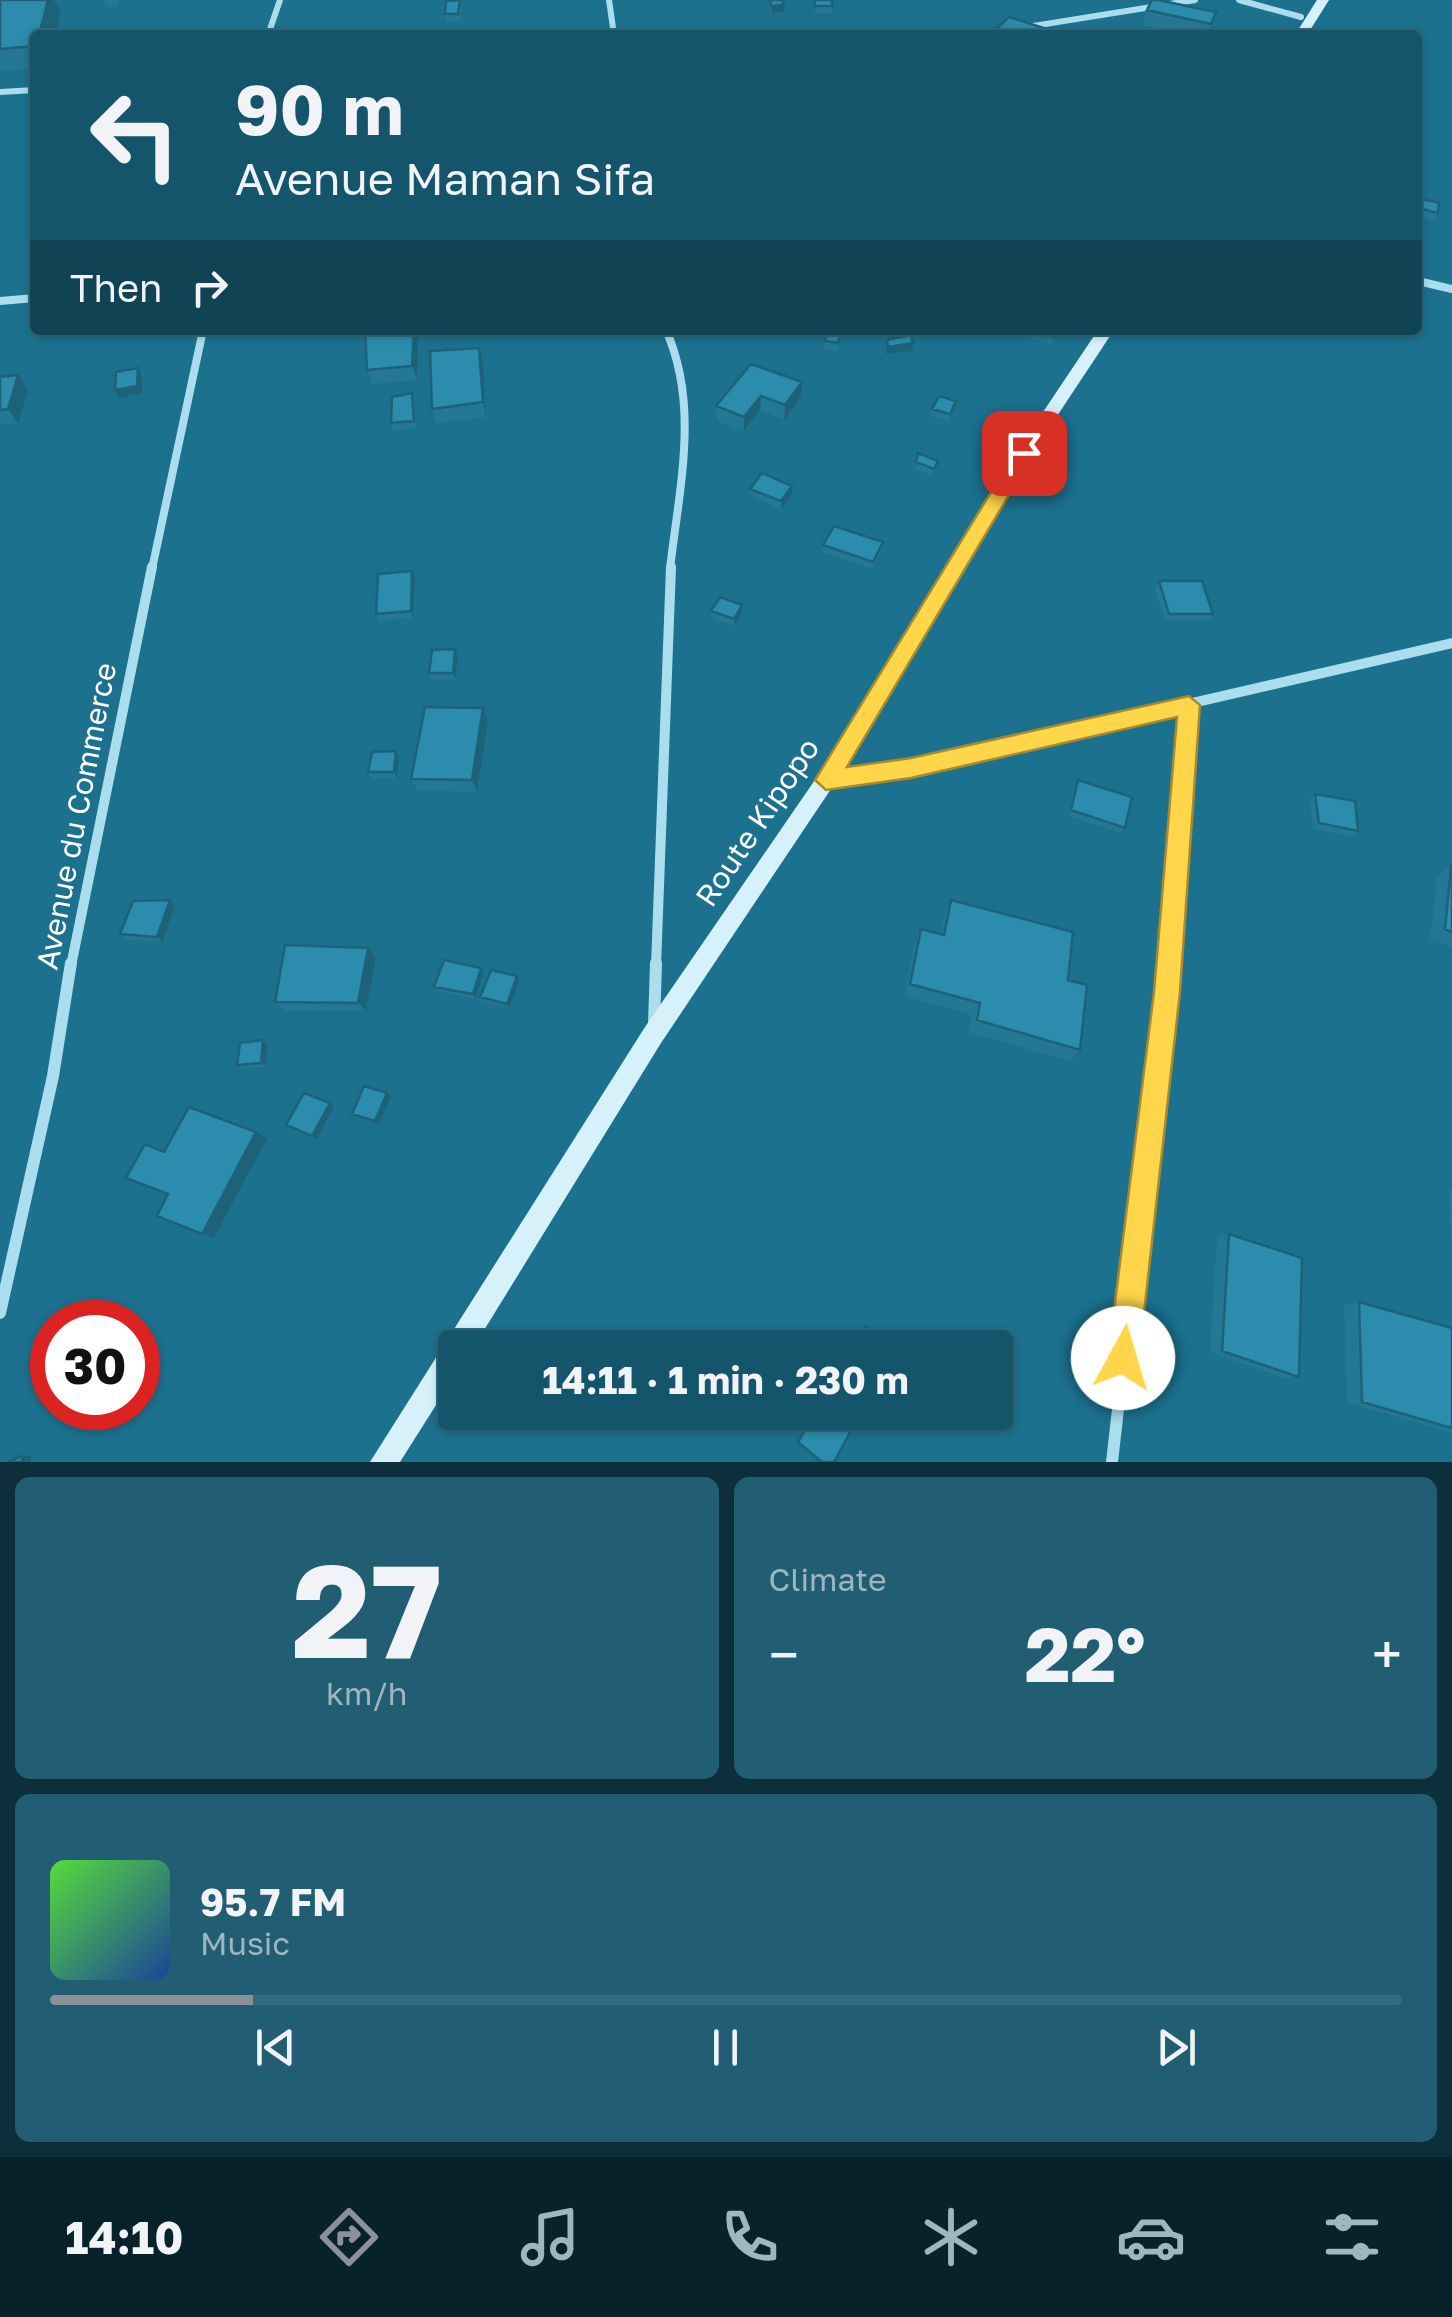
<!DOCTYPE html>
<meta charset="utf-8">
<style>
:root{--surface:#15556b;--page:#225e73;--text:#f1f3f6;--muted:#9db7c1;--line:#346b7e;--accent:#8c9099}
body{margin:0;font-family:"Golos Text",sans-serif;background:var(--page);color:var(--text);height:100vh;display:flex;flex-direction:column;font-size:38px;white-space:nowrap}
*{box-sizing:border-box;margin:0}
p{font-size:32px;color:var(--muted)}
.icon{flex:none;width:55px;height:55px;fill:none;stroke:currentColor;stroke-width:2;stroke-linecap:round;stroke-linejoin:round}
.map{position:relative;height:1462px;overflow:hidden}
.details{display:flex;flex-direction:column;gap:15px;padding:15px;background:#0c2f3b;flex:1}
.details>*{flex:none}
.hud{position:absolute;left:30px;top:30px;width:1392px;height:305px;border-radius:10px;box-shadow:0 2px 8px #0004,0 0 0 2px var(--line);background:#15556b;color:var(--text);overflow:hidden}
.speed{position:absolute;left:30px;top:1300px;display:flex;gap:20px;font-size:50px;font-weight:700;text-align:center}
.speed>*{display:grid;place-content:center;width:130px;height:130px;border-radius:50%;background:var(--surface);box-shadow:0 2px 8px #0004,0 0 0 2px var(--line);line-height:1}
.speed .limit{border:15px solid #d22;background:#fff;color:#111}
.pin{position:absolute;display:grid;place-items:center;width:85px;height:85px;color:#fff;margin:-42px;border-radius:20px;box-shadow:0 5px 15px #0006}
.me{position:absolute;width:110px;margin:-55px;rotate:6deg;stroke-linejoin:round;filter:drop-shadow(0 0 8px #0008)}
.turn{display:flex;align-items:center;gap:35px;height:210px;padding:0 40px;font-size:45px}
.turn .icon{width:130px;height:130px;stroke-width:2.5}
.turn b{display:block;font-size:70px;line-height:85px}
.then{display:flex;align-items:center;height:95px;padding:0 40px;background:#0003;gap:20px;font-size:38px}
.big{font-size:75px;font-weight:700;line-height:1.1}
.details .card{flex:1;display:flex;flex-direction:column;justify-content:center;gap:15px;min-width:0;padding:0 35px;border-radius:15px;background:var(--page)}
.details .dial{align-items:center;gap:0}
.dial b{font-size:130px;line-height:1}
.song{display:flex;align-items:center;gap:30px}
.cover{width:120px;height:120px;border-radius:15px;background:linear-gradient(135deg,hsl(110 70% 55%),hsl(220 70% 35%))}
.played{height:10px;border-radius:5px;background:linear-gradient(90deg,var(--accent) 15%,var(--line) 15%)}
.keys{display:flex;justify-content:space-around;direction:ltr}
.heat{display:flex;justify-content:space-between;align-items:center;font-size:55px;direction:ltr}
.details .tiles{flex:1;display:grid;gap:15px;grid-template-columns:1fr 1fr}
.card:last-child{grid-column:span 2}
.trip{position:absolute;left:438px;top:1330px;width:575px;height:100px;border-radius:10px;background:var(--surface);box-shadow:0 2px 8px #0004,0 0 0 2px var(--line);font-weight:700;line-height:100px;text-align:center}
.menu{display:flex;height:160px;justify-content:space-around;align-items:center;background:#08222b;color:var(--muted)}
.menu .icon{width:70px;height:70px}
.menu .on{color:var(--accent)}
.menu b{font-size:45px;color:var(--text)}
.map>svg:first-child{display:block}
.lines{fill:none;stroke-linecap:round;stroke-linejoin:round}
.street-far3{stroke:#abddee;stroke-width:6}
.street-far2{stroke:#abddee;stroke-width:8}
.street-far1{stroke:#abddee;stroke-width:10}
.street{stroke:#abddee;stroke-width:12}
.secondary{fill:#d7f1fa;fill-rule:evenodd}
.wall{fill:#257895}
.shaded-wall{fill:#1e6279}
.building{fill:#2b8cad;stroke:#1e6279;stroke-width:2.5}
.route{fill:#ffd54a;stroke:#a68a30;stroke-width:2.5}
.labels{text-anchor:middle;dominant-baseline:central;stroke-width:10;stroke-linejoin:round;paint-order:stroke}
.street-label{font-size:30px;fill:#fff;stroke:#1c718f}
</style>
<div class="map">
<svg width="1452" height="1462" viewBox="0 0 1452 1462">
<rect width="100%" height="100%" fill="#1c718f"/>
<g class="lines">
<!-- street-far3 -->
<path class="street-far3" d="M609 0 614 35
M1239 0 1301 17
M268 35 280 0
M977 35 1195 0
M0 92 35 90"/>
<!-- street-far2 -->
<path class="street-far2" d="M1418 281 1452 289
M0 301 35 298
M666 330C700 406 679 489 670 569
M152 569 203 330"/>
<!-- street-far1 -->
<path class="street-far1" d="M827 780 911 768 1452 643
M71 966 152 567
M656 966 671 567
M1169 966 1189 705"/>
<!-- street -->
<path class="street" d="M654 1024 656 963
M0 1313 53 1076 71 963
M1112 1462 1169 963"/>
<!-- secondary -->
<path class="secondary" d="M1317 0H1329L1307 35H1295Z
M1098 330H1114L1010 487 833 786 661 1043 473 1348H455V1375L400 1462H370L645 1027 819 774 998 479Z"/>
</g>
<!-- wall -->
<path class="wall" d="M0 0 61 13 35 35V69L0 71Z
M103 0H120L116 8 106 7Z
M460 0 461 8 460 21 446 22 445 14Z
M815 0H832V13H815Z
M1147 10 1216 12 1207 35H1190L1142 25Z
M1418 198 1438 213 1433 220 1418 217Z
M1027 330H1060L1052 345 1025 336Z
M827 334 840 336 837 351 824 349Z
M418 339 417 380 372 384 367 370Z
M483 363 486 417 436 423 432 409Z
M751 364 801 397 784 420 760 410 744 431 717 421 716 406Z
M0 377 28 390 18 424 0 425Z
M412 393 414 401 416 428 393 431 391 423Z
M956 401 948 421 931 416 932 409Z
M918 453 936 468 932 476 915 469Z
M792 486V494L781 509 750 496V489Z
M883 542 882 549 872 569 823 552V545Z
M415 578 413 618 379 621 376 614Z
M1159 581 1213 614 1209 620 1165 621 1155 588Z
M742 605V612L734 626 711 617V611Z
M455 649 458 656 455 679 431 680 429 673Z
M488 720 477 792 417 790 411 779Z
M396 751 399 757 397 778H372L368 772Z
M1078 780 1125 828 1121 833 1068 816 1075 786Z
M1315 794 1358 831 1352 836 1313 829 1310 800Z
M1451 866 1452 867V947L1430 939 1437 877Z
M170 900 175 905 163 942 126 939 120 934Z
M951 900 1068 980 1080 1050 1070 1061 969 1032 972 1015 905 996 915 943 921 929 941 934 945 915Z
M368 948 376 957 366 1011H284L275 1002Z
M484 972 475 999 437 991 434 987Z
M517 976 519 981 509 1008 482 1002 480 997Z
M263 1040 268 1044 266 1066 243 1069 237 1065Z
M1452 1187V1252L1449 1188Z
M1229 1234 1299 1377 1285 1378 1210 1352 1217 1238Z
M1359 1302 1452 1328V1433L1347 1402 1344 1305Z
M813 1412H861L821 1462 797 1441Z"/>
<!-- shaded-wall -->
<path class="shaded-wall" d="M48 0H54L61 13 55 35H39Z
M784 5V12L772 13V6Z
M414 330H416L418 339 417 380 412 366Z
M913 343 912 351 886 354 888 347Z
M479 348 483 363 486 417 483 402Z
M138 368 142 376V393L120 398 115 390Z
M18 375 28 390 18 424 8 409Z
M802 382 801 397 784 420 785 405Z
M761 396 760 410 744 431V417Z
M792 486V494L781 509V501Z
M412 571 415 578 413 618 411 611Z
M742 605V612L734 626V619Z
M455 649 458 656 455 679 453 673Z
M483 708 488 720 477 792 472 780Z
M396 751 399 757 397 778 394 772Z
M170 900 175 905 163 942 157 937Z
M368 948 376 957 366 1011 358 1003Z
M481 968 484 972 475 999 473 994Z
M517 976 519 981 509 1008 507 1004Z
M263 1040 268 1044 266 1066 261 1063Z
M387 1093 391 1096 379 1124 375 1121Z
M330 1103 334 1106 317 1139 312 1136Z
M256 1132 267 1138 214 1238 202 1234Z
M22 1456H31V1462H22Z"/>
<!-- building -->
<path class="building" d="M0 0H48L39 35H35V46L0 49Z
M460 0 458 14H445L446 1Z
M769 0H782L784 5 772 6Z
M815 0H832V6H815Z
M1152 0H1158L1216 12 1211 24 1147 10Z
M1009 17 1044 28 1037 35H990Z
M1418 198 1439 203 1438 213 1418 208Z
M365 330H414L412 366 367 370Z
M1032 330H1058L1054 337Z
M827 334 840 336 838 343 825 341Z
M911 335 913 343 888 347 887 340Z
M479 348 483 402 432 409 430 351Z
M751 364 802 382 785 405 761 396 744 417 716 406Z
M138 368 137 386 115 390 116 372Z
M18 375 8 409 0 410V377Z
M412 393 414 421 391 423 392 397Z
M939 396 956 401 950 414 932 409Z
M918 453 938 461 934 469 916 462Z
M762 473 792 486 781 501 750 489Z
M834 526 883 542 873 562 823 545Z
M412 571 411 611 376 614 378 574Z
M1159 581H1202L1213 614H1169Z
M720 597 742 605 734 619 711 611Z
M455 649 453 673H429L432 650Z
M425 707 483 708 472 780 411 779Z
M396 751 394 772H368L372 752Z
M1078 780 1132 797 1125 828 1071 810Z
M1315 794 1355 801 1358 831 1319 823Z
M1451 866 1452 867V932L1445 929Z
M170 900 157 937 120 934 133 901Z
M951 900 1073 932 1068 980 1087 985 1080 1050 977 1020 980 1003 910 984 921 929 944 935Z
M285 945 368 948 358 1003 275 1002Z
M444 960 481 968 473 994 434 987Z
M491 970 517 976 507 1004 480 997Z
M263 1040 261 1063 237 1065 240 1043Z
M364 1086 387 1093 375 1121 352 1114Z
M304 1093 330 1103 312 1136 286 1125Z
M189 1107 256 1132 202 1234 157 1216 168 1194 126 1178 145 1144 164 1152Z
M1229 1234 1302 1258 1299 1377 1222 1351Z
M1359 1302 1452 1328V1428L1362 1402Z
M866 1327 891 1348H853Z
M816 1412H861L834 1462H822L798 1442Z
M22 1456V1462H8Z"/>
<!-- route -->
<path class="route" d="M1024 446 1034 453 847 767 911 758 1189 696 1200 705 1180 992 1139 1358 1134 1368 1123 1373 1112 1368 1108 1358 1154 992 1177 717 911 778 826 790 815 780 1018 448Z"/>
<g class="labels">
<!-- street labels -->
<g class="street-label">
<text transform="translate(76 816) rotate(-79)">Avenue du Commerce</text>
<text transform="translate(757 822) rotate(-56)">Route Kipopo</text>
</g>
</g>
</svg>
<div class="speed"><div class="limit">30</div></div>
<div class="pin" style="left:1024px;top:453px;background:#d93025"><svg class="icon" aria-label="arrive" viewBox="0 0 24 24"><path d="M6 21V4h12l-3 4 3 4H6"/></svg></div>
<svg class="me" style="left:1123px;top:1358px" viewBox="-20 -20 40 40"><circle r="19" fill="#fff"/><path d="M0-13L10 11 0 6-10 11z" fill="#ffd54a"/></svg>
<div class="trip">14:11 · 1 min · 230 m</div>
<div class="hud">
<div class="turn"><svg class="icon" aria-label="left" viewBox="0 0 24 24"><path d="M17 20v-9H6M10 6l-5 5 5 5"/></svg><div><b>90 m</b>Avenue Maman Sifa</div></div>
<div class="then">Then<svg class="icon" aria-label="right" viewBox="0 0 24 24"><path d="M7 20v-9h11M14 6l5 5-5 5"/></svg></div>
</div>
</div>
<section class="details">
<div class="tiles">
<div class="card dial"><b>27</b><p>km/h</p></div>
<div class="card"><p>Climate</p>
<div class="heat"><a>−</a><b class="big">22°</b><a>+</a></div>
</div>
<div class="card">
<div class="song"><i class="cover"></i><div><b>95.7 FM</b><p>Music</p></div></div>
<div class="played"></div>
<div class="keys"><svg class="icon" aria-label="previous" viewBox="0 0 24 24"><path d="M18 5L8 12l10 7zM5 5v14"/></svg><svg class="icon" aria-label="pause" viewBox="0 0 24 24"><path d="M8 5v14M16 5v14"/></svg><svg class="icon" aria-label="next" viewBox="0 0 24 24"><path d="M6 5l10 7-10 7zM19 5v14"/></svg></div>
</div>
</div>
</section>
<nav class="menu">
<b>14:10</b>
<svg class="icon on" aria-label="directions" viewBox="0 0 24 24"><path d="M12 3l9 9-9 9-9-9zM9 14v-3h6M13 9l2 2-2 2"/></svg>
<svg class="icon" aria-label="music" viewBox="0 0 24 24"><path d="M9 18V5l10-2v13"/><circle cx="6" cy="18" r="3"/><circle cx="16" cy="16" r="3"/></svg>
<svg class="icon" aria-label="phone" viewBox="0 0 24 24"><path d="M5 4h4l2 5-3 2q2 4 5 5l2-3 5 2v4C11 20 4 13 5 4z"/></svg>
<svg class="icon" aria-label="climate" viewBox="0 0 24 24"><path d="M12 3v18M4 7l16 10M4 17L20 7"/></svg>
<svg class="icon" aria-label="car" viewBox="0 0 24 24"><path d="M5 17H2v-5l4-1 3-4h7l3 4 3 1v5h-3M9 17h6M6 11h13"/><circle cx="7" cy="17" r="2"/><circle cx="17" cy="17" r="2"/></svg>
<svg class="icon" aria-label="filters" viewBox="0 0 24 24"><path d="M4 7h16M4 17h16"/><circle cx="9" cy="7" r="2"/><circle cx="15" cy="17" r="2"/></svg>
</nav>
